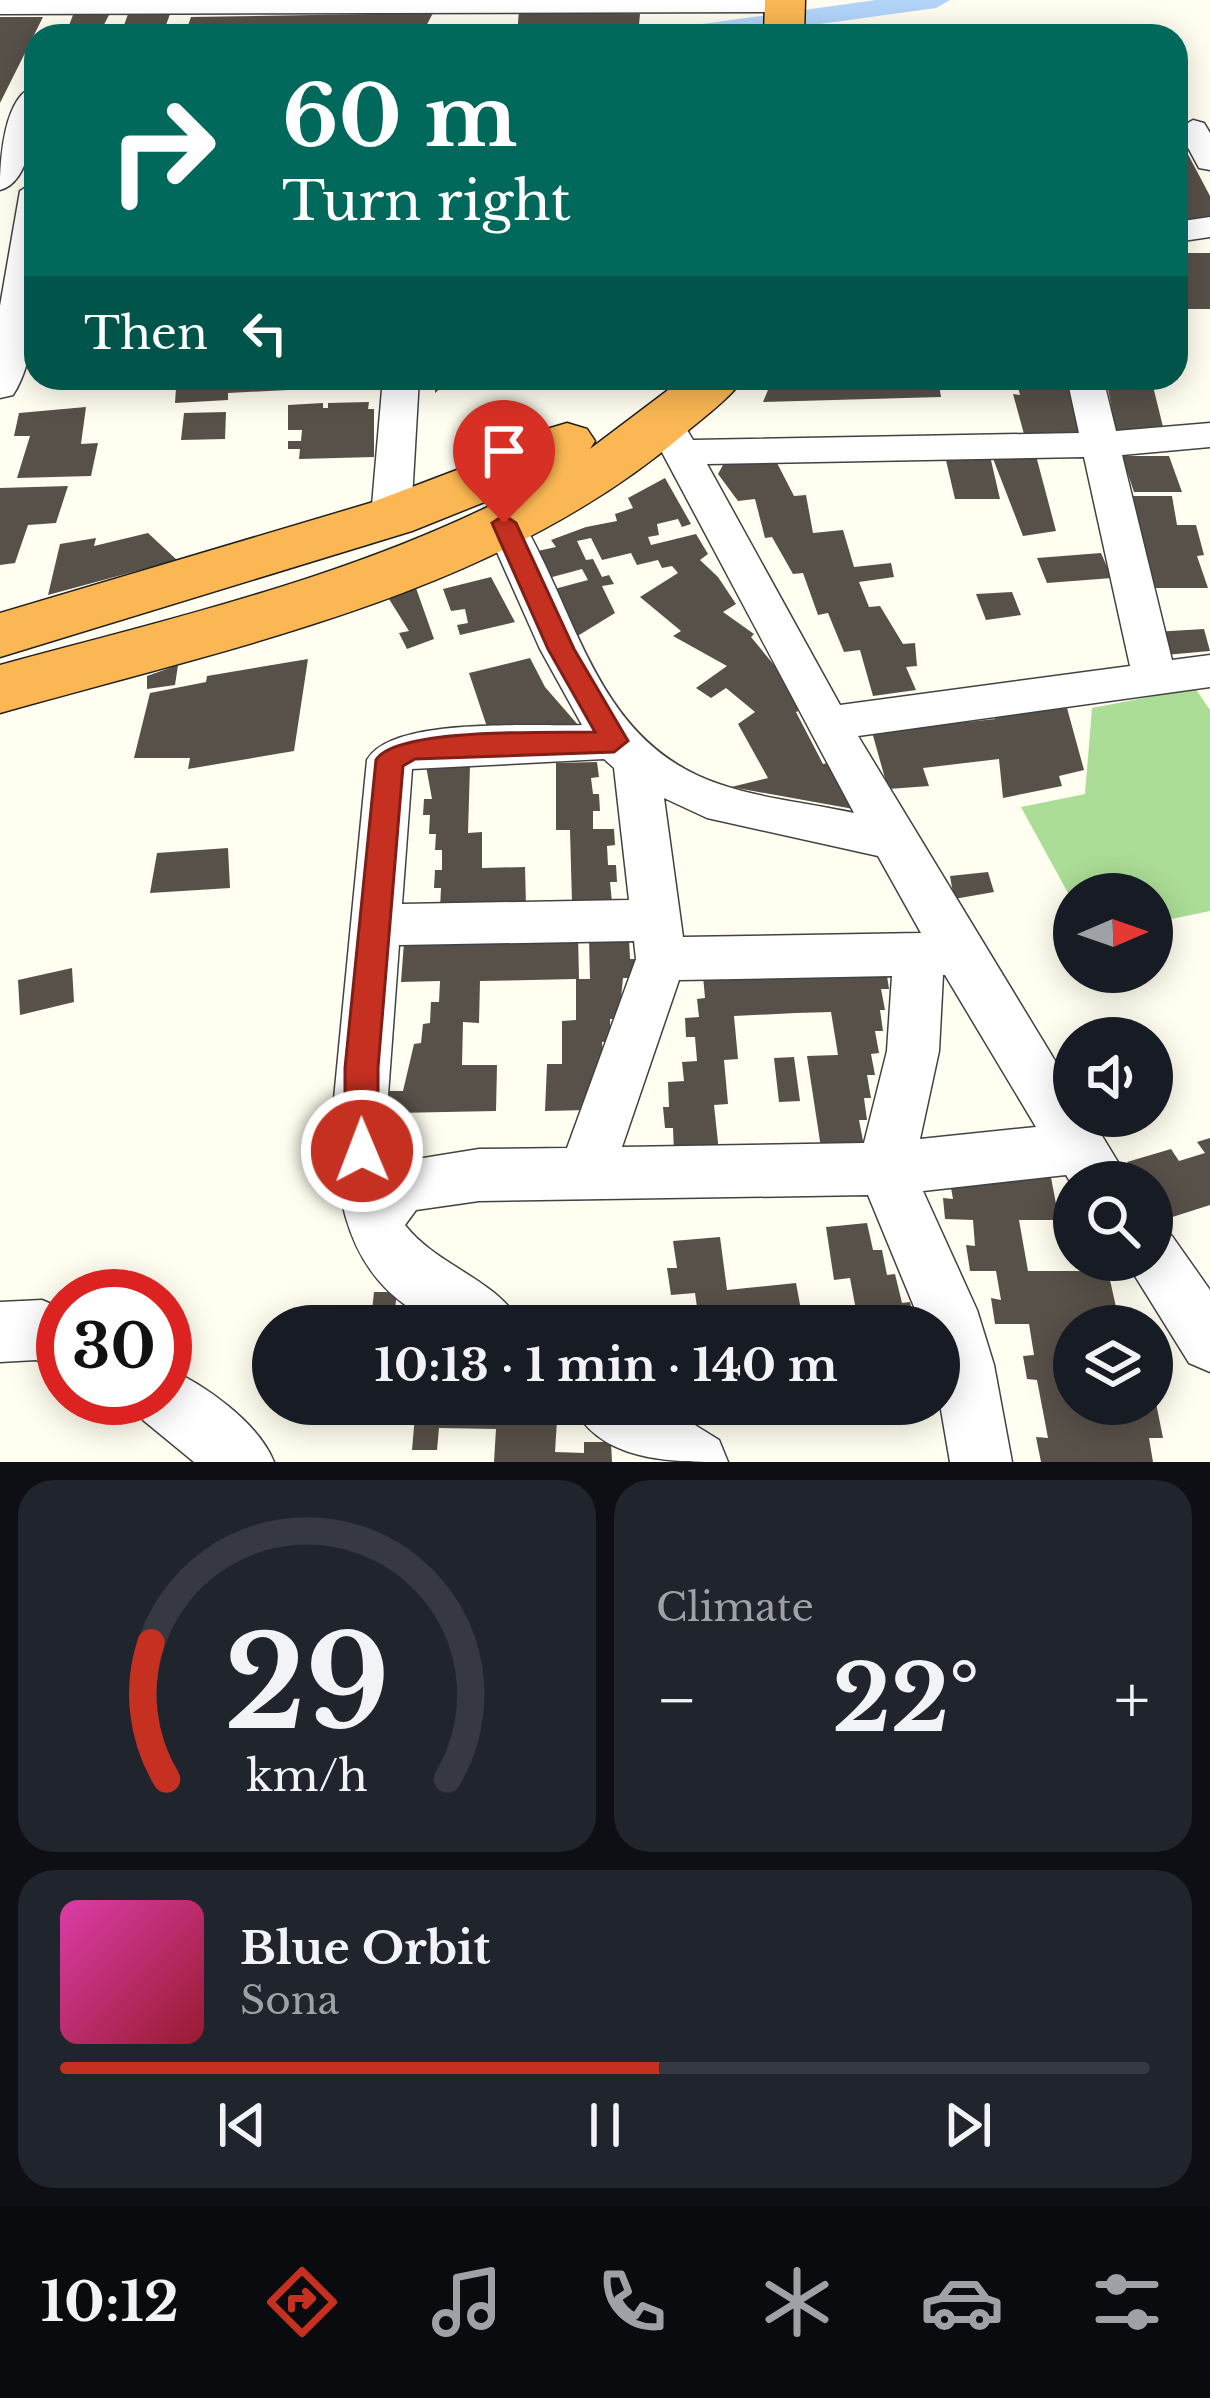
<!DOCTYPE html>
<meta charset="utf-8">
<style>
:root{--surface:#171b24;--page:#20242c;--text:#f1f3f6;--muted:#9ea1a6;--line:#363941;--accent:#c53020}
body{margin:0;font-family:"Libre Baskerville",serif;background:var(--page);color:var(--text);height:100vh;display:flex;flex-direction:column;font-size:45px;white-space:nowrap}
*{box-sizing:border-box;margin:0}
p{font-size:39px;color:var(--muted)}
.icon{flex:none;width:66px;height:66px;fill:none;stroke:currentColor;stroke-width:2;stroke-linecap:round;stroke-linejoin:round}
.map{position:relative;height:1462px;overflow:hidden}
.drawer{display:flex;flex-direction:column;gap:18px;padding:18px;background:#0d0f14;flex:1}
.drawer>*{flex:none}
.top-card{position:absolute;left:24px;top:24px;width:1164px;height:366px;border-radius:36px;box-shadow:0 6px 30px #0003;background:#00695c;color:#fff;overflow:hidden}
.needle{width:78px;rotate:88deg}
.controls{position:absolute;left:1053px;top:873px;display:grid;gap:24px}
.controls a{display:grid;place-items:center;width:120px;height:120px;border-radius:50%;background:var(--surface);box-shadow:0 6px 30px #0003;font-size:60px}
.speed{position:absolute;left:36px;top:1269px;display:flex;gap:24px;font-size:60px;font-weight:700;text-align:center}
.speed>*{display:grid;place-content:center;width:156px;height:156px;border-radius:50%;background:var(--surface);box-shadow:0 6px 30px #0003;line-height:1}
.speed .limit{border:18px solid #d22;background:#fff;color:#111}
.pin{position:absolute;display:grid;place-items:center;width:102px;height:102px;color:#fff;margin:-123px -51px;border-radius:50% 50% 50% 0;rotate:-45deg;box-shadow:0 0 12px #0007}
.pin .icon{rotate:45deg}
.me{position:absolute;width:132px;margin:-66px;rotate:359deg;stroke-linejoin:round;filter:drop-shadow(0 0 9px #0008)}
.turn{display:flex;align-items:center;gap:42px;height:252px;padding:0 60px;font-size:54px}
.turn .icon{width:156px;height:156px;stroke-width:2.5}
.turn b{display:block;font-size:84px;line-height:102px}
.then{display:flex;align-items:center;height:114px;padding:0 60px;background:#0003;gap:24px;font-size:45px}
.big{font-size:90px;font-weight:700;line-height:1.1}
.drawer .tile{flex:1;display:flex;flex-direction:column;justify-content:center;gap:18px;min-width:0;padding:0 42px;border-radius:36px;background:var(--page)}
.drawer .dial{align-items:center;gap:0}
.dial svg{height:312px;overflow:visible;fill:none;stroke:var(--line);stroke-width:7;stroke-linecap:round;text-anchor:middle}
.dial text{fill:var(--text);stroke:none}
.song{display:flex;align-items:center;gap:36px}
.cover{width:144px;height:144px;border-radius:18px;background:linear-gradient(135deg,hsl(320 70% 55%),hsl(350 70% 35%))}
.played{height:12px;border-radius:6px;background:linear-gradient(90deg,var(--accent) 55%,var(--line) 55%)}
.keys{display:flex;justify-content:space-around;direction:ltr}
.heat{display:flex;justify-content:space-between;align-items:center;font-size:66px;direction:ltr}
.drawer .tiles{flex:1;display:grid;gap:18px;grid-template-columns:1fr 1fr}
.tile:last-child{grid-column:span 2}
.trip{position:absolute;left:252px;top:1305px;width:708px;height:120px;border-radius:60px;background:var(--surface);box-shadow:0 6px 30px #0003;font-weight:700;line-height:120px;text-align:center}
.tab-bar{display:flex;height:192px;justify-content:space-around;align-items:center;background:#090b0e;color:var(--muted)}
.tab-bar .icon{width:84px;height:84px}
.tab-bar .selected{color:var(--accent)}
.tab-bar b{font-size:54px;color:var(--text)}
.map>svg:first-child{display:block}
.forest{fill:#acdd96}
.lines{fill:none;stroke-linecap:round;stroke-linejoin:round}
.canal{fill:#b2d4f9;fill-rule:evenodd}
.building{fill:#58514a}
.minor-casing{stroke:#424242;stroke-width:3}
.highway-casing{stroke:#202020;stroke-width:3}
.minor{fill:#fff;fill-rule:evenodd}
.highway{fill:#fab753;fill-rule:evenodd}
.route{fill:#c53020;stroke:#801f15;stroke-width:3}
</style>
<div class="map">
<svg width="1210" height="1462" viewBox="0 0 1210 1462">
<rect width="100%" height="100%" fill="#fffef0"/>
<!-- forest -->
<path class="forest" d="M1195 688 1210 710V911L1152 923V894H1074V904L1021 807 1085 794 1092 708Z"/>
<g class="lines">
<!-- canal -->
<path class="canal" d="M876 0H950L936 8 734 36H659L673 28Z"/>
</g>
<!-- building -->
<path class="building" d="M519 11 640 14 638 35 517 34Z
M433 13 421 36H184L191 17Z
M128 14H170L162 36H132L136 28H123Z
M73 15H109L98 36H65Z
M0 17H43L0 103Z
M986 24H1015L1018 31H1030L1032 36H991Z
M1183 145 1210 196V218L1176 220V146Z
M1176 253H1210V309H1186L1176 287Z
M191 378H288V390L228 393V400L175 403 176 388H190Z
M435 378H496V383L442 387 435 393Z
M780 378H938L941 397 763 402 768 390 778 389Z
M1151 378 1164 431H1116L1106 379Z
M1016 379 1073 384 1089 436 1024 434 1013 394 1020 395Z
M369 402 368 409H374V457L299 459 300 449H288V441H301L302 430H288V405L323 403V408H328V403Z
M86 407 81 444 98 443 91 476 17 478 30 436H14L19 413Z
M226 412 225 439 181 440 184 413Z
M1035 452 1056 531 1023 536 992 456Z
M945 456H990L1000 499H955Z
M1122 456H1169L1182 492H1134Z
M776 461 794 496 806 495 813 533 843 530 854 567 891 563 894 577 859 582 869 607 880 606 903 644 915 643 917 666 906 667 916 690 873 696 860 650 844 652 828 613 818 615 803 573 793 574 772 537 765 538 755 499 738 501 718 474 723 465Z
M665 478 691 524 682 527 678 519 657 524 659 535 648 537 651 545 696 534 708 554 700 560 718 577 736 604 723 612 754 634 751 637 788 682 803 709 796 712 823 764 832 762 859 810 731 787 768 778 738 724 755 712 726 688 711 698 696 688 727 666 673 636 681 631 640 597 678 573 672 566 662 568 658 560 637 565 631 553 602 560 591 538 577 541 586 560 593 559 602 577 609 575 614 584 602 586 615 613 571 640 547 591 588 580 582 569 545 579 533 552 556 547 551 540 586 527 617 521 615 514 633 508 628 498Z
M68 486 56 523 28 525 15 563 0 565V488Z
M1127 496H1172L1177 525H1196L1204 555 1197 556 1208 588H1146Z
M148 533 177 560 48 595 60 544 96 538 94 546Z
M1101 553 1112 578 1047 583 1037 558Z
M491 577 515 622 460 635 457 625 468 623 465 609 451 611 443 589Z
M416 588 434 639 407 649 399 633 409 631 389 599Z
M1012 592 1021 615 986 620 976 594Z
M1204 629 1210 651 1165 655 1154 632Z
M530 658 545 687 579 726 489 733 469 673Z
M308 659 294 751 188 769 190 758H134L150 693 206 682 207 676Z
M178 665 175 685 147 689V676Z
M1030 708 1033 712 1067 708 1084 770 1059 776 1062 786 1003 798 999 759 923 768 929 786 888 789 872 732 995 719V714Z
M597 762 599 777 591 778 593 794H599L600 811H593V829H614L615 845 607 846 608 865H616L617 882H610L612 902 572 903 570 830H556V763Z
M470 765 468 833 482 832V868L525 867 526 905 440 908 441 888H434L435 870H442V850H435L436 834H429L430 815H423L424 799H432L426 766Z
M228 848 230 888 150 893 157 853Z
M988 872 994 892 954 899 950 876Z
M578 934 579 979H590L589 939H629L630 959H637L638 978H623L619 1019H610L611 1041 602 1042 604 1063 596 1064V1086H588V1110L545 1111 547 1064H562V1021L576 1020V979L480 981 479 1023 463 1022 462 1065H497L496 1111 394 1113 393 1131H368L371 1091H403L414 1044 421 1043 423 1024 430 1023 431 1002H439L440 981 401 982 404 942Z
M72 968 74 1002 20 1015 18 980Z
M886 969 889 989H881L885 1010H880L883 1031H875L879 1053 871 1054 875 1075H867L871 1098H864L867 1120H859L864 1146 821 1148 807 1056 838 1055 831 1012 796 1013 734 1016 738 1059 724 1060 728 1104 714 1105 719 1152 674 1154 673 1128H665L663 1107H669L668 1082 684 1081 682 1062 697 1061 695 1037H686L685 1018 699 1017 697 999 705 998 703 976Z
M794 1057 800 1101 779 1102 774 1058Z
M1210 1138V1205L1163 1220 1152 1202V1182H1139L1127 1162 1171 1149 1179 1161 1205 1153 1197 1142Z
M948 1171 1050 1172 1059 1220H1019L1028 1271H1108L1120 1325 1074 1326V1404H1152L1154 1393 1163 1438H1149L1153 1462H1041L1036 1437 1048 1438 1037 1380 1027 1379 1023 1356 1034 1355 1029 1324H995L991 1298 1001 1300 996 1271H970L966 1245 975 1246 973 1220 945 1219 943 1198 953 1199Z
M867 1223 873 1250H882L887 1275 895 1274 902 1303 910 1302 916 1326H859L850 1278 834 1280 826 1227Z
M720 1237 727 1290 796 1283 804 1326H691L699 1321 695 1293 671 1295 667 1268H677L673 1241Z
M374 1292H397L393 1326H338L339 1319 371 1320Z
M416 1404H497V1411H529V1404H558L555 1452 584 1453V1442H611L612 1462H494L496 1429 439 1428 437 1450H412Z"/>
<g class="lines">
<!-- minor casing -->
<g class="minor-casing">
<path id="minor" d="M0 0H796L799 4 785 12 0 14Z
M36 86C36 115 33 182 0 190 0 163 3 94 36 86Z
M1193 120 1204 123 1210 133V170L1199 168 1178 129Z
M36 181C36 240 46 345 13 395L0 398V306L20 191Z
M1210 217V237L1176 242V222Z
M383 378H419L411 517 405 526 391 530 377 526 371 517Z
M1067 378H1103L1116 431 1210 423V447L1122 455 1172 660 1210 655V687L858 736 1074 1092V1116H1090L1130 1182H1074V1188L1066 1175 923 1191 977 1310 994 1365 1012 1462H950L939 1398V1326H922L868 1195 479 1201 416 1210 405 1225C436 1266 503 1282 521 1326 496 1326 459 1333 436 1325 425 1322 413 1311 404 1304 341 1258 335 1182 333 1109L367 760C391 716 534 727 582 725L540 649 484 523 490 514 504 510 518 514C579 613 594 742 719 784 762 799 810 803 854 813L648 426 654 418H680L693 440 1079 433ZM1084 457 1130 666 840 705 707 464ZM604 759 614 768 629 900 402 904 412 769ZM664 798 707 818 878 856 921 933 683 937ZM634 941 636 959 567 1148 479 1149 392 1163 387 1109 399 945ZM943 975H945L1036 1127 920 1139 939 1051ZM892 976 887 1051 864 1143 622 1147 679 980Z
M1152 1228 1172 1236 1210 1290V1372L1189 1363 1125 1260H1152Z
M42 1300 63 1309V1372L36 1360 0 1362V1302Z
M165 1367C204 1384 258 1422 274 1462H194L143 1420 134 1398H165Z
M572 1404H661L719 1440 728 1462C670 1462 599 1462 572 1404Z"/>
</g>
<!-- highway casing -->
<g class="highway-casing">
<path id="highway" d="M765 0H805L804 36H764Z
M684 378H744C728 400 704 417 684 434 496 595 231 647 0 713V665C184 615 374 572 542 479L412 531 0 657V613L370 503 517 447 547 429 567 423 587 429 595 441 590 449Z"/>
</g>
<!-- minor -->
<use href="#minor" class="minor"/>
<!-- highway -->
<use href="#highway" class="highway"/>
</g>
<!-- route -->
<path class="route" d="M504 515 516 523 574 649 628 741 614 752 415 759 403 766 378 1068V1151L373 1162 362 1167 350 1162 345 1151V1068L376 760C396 727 552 733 595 732L548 649 492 523Z"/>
</svg>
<div class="controls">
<a><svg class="needle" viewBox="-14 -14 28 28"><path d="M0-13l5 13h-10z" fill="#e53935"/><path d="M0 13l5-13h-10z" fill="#9ea1a6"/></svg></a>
<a><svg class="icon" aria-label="sound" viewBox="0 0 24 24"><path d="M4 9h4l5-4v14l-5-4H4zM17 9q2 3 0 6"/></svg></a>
<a><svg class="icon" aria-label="search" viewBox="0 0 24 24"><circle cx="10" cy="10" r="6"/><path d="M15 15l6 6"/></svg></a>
<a><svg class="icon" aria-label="layers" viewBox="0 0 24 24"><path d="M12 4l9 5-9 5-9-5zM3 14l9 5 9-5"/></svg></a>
</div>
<div class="speed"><div class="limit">30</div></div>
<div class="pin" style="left:504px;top:523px;background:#d93025"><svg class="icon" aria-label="arrive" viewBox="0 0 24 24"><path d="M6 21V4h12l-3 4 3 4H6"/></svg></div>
<svg class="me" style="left:362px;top:1151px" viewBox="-20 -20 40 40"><circle r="17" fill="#c53020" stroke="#fff" stroke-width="3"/><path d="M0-11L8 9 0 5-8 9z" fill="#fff"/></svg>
<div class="trip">10:13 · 1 min · 140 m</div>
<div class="top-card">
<div class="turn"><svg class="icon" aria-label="right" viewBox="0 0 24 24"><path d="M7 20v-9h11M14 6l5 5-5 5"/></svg><div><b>60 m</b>Turn right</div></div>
<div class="then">Then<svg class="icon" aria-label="left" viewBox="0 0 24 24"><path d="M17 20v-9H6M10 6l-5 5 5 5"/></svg></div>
</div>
</div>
<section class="drawer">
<div class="tiles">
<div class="tile dial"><svg viewBox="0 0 100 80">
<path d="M14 69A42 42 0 1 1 86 69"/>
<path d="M14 69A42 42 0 0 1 10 34" stroke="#c53020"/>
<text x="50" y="56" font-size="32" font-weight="700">29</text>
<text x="50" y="72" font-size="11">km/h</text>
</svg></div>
<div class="tile"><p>Climate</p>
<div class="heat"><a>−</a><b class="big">22°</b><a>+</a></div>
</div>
<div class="tile">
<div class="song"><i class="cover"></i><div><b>Blue Orbit</b><p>Sona</p></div></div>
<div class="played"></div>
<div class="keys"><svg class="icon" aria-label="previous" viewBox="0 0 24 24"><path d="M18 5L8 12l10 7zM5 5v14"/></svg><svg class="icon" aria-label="pause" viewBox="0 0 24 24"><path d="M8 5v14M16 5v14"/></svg><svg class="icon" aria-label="next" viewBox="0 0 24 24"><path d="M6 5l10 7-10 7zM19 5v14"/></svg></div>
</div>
</div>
</section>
<nav class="tab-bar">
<b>10:12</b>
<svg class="icon selected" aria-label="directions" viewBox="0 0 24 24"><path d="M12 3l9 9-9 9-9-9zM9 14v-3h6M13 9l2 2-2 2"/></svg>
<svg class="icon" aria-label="music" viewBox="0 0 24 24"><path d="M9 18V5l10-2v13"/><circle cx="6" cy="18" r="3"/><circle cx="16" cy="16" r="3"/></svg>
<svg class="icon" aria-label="phone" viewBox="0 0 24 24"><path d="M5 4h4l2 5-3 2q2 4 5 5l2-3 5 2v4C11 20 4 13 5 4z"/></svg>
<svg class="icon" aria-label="climate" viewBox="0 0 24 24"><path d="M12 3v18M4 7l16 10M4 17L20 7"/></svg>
<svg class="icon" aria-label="car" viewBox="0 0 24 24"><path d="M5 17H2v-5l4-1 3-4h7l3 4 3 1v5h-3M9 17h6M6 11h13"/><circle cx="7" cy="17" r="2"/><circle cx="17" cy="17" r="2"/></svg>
<svg class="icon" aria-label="filters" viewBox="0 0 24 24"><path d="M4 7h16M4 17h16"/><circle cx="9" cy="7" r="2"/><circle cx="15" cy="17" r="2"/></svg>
</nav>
